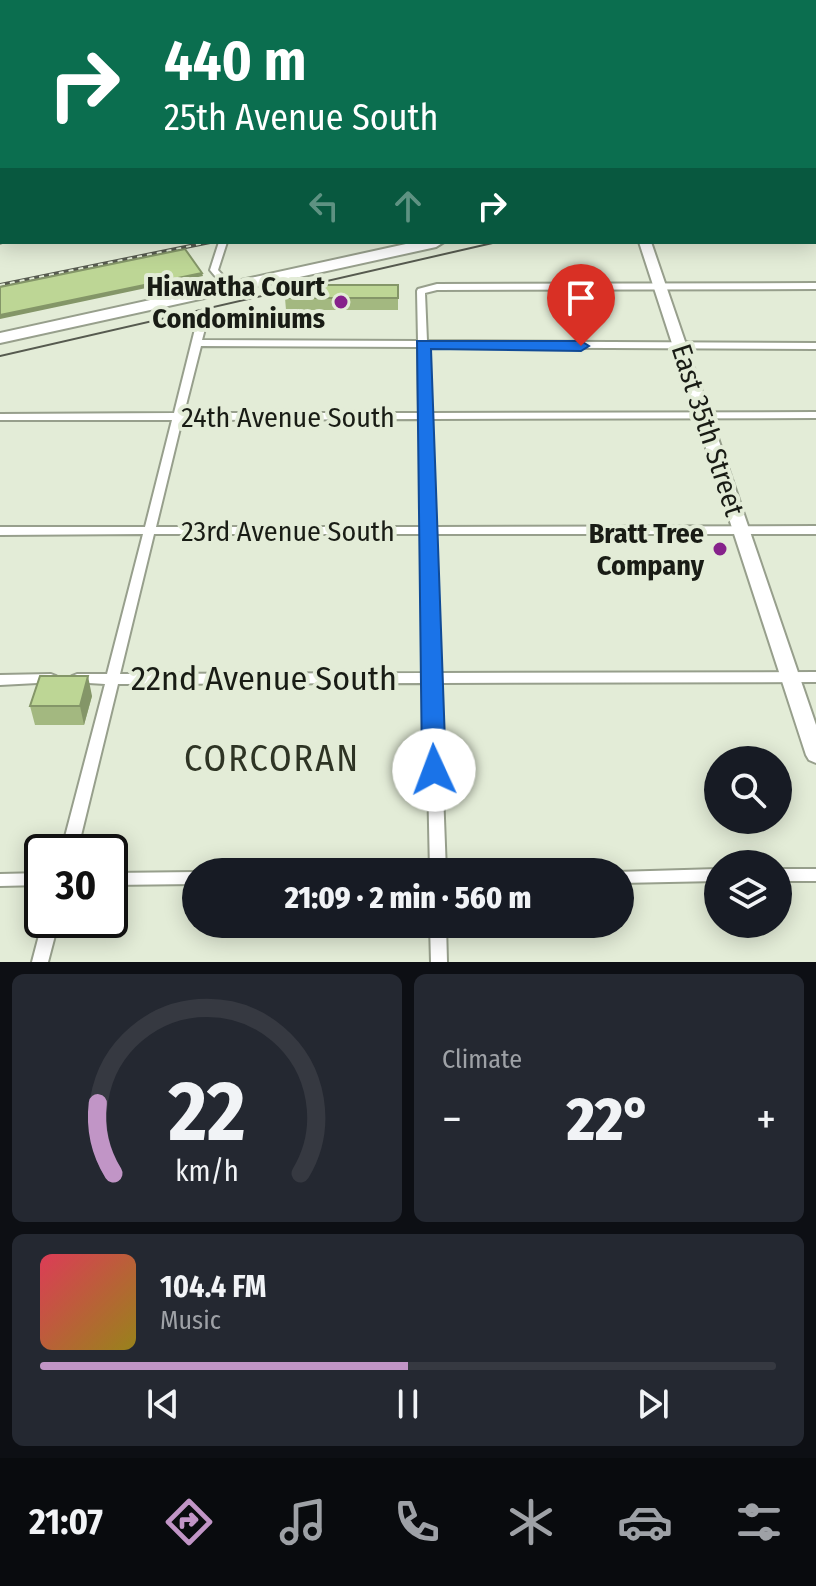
<!DOCTYPE html>
<meta charset="utf-8">
<style>
:root{--surface:#171b24;--page:#242831;--text:#f1f3f6;--muted:#9ea1a6;--line:#363941;--accent:#c195c6}
body{margin:0;font-family:"Fira Sans Condensed",sans-serif;background:var(--page);color:var(--text);height:100vh;display:flex;flex-direction:column;font-size:30px;white-space:nowrap}
*{box-sizing:border-box;margin:0}
p{font-size:26px;color:var(--muted)}
.icon{flex:none;width:44px;height:44px;fill:none;stroke:currentColor;stroke-width:2;stroke-linecap:round;stroke-linejoin:round}
.map{position:relative;height:962px;overflow:hidden}
.details{display:flex;flex-direction:column;gap:12px;padding:12px;background:#0d0f14;flex:1}
.details>*{flex:none}
.banner{position:absolute;left:0px;top:0px;width:816px;height:244px;box-shadow:0 4px 20px #0003;background:#0b6e4f;color:#fff;overflow:hidden}
.fabs{position:absolute;left:704px;top:746px;display:grid;gap:16px}
.fabs a{display:grid;place-items:center;width:88px;height:88px;border-radius:50%;background:var(--surface);box-shadow:0 4px 20px #0003;font-size:40px}
.speed{position:absolute;left:24px;top:834px;display:flex;gap:16px;font-size:40px;font-weight:700;text-align:center}
.speed>*{display:grid;place-content:center;width:104px;height:104px;border-radius:50%;background:var(--surface);box-shadow:0 4px 20px #0003;line-height:1}
.speed .limit{border:4px solid #111;border-radius:12px;background:#fff;color:#111}
.pin{position:absolute;display:grid;place-items:center;width:68px;height:68px;color:#fff;margin:-82px -34px;border-radius:50% 50% 50% 0;rotate:-45deg;box-shadow:0 0 8px #0007}
.pin .icon{rotate:45deg}
.me{position:absolute;width:88px;margin:-44px;rotate:358deg;stroke-linejoin:round;filter:drop-shadow(0 0 6px #0008)}
.turn{display:flex;align-items:center;gap:28px;height:168px;padding:0 32px;font-size:36px}
.turn .icon{width:104px;height:104px;stroke-width:2.5}
.turn b{display:block;font-size:56px;line-height:68px}
.lanes{display:flex;align-items:center;height:76px;padding:0 32px;background:#0003;justify-content:center;gap:40px;direction:ltr}
.lanes .off{opacity:.35}
.big{font-size:60px;font-weight:800;line-height:1.1}
.details .card{flex:1;display:flex;flex-direction:column;justify-content:center;gap:12px;min-width:0;padding:0 28px;border-radius:12px;background:var(--page)}
.details .dial{align-items:center;gap:0}
.dial svg{height:208px;overflow:visible;fill:none;stroke:var(--line);stroke-width:7;stroke-linecap:round;text-anchor:middle}
.dial text{fill:var(--text);stroke:none}
.song{display:flex;align-items:center;gap:24px}
.cover{width:96px;height:96px;border-radius:12px;background:linear-gradient(135deg,hsl(350 70% 55%),hsl(50 70% 35%))}
.played{height:8px;border-radius:4px;background:linear-gradient(90deg,var(--accent) 50%,var(--line) 50%)}
.keys{display:flex;justify-content:space-around;direction:ltr}
.heat{display:flex;justify-content:space-between;align-items:center;font-size:44px;direction:ltr}
.details .tiles{flex:1;display:grid;gap:12px;grid-template-columns:1fr 1fr}
.card:last-child{grid-column:span 2}
.trip{position:absolute;left:182px;top:858px;width:452px;height:80px;border-radius:40px;background:var(--surface);box-shadow:0 4px 20px #0003;font-weight:800;line-height:80px;text-align:center}
.dock{display:flex;height:128px;justify-content:space-around;align-items:center;background:#090b0e;color:var(--muted)}
.dock .icon{width:56px;height:56px}
.dock .active{color:var(--accent)}
.dock b{font-size:36px;color:var(--text)}
.map>svg:first-child{display:block}
.lines{fill:none;stroke-linecap:round;stroke-linejoin:round}
.street-casing{stroke:#979f8c;stroke-width:4}
.secondary-casing{stroke:#979f8c;stroke-width:4}
.highway-casing{stroke:#979f8c;stroke-width:4}
.street{fill:#fff;fill-rule:evenodd}
.secondary{fill:#fff;fill-rule:evenodd}
.highway{fill:#fff;fill-rule:evenodd}
.tram{stroke:#565a4f;stroke-width:2}
.rail-casing{stroke:#565a4f;stroke-width:4}
.rail{stroke:#e3ecd7;stroke-width:2;stroke-dasharray:5;stroke-linecap:butt}
.wall{fill:#a3b880}
.shaded-wall{fill:#849668}
.building{fill:#bdd695;stroke:#849668;stroke-width:2}
.route{fill:#1a73e8;stroke:#114b97;stroke-width:2}
.poi-dot{fill:#86228b;stroke:#e3ecd7;stroke-width:3}
.labels{text-anchor:middle;dominant-baseline:central;stroke-width:8;stroke-linejoin:round;paint-order:stroke}
.poi-label{font-size:28px;font-weight:bold;fill:#191c15;stroke:#e3ecd7;text-anchor:end}
.street-label{font-size:28px;fill:#191c15;stroke:#e3ecd7}
.near-street-label{font-size:34px;fill:#191c15;stroke:#e3ecd7}
.near-neighbourhood-label{font-size:36px;letter-spacing:2px;fill:#2e3424;stroke:#e3ecd7}
</style>
<div class="map">
<svg width="816" height="962" viewBox="0 0 816 962">
<rect width="100%" height="100%" fill="#e3ecd7"/>
<g class="lines">
<!-- street casing -->
<g class="street-casing">
<path id="street" d="M0 0H816V3H0Z
M0 24H2V28H0Z
M816 68V72L814 73V69Z
M0 82H2V86H0Z
M0 122H2V126H0Z
M0 168H2V172H0Z
M814 232H816V236H814Z
M219 242H227L218 270 227 280 223 283 220 282 210 270Z
M816 283V289L437 290 425 293 427 341 816 343V349L427 347 430 413 816 412V418L430 419 434 527 816 526V534H434L439 673 816 672V682L439 683 446 872H430L426 683 118 684 77 852H61L105 684 72 682 70 679 72 676 77 674H107L143 534 0 535V527H145L172 420H0V414L174 413 197 321 202 318 207 321 202 340 418 341 417 291 418 289 437 284ZM201 346 418 347 419 413H184ZM420 419 422 527H156L182 420ZM154 534H422L426 673 120 674Z
M51 674 56 676 58 679 56 682 0 685V675Z
M718 869V881L620 883V872H616Z
M778 869H816V881H778Z
M196 872V884L110 885V873Z
M42 873V885L0 886V874Z
M43 920H59L48 962H32Z
M430 924H446L447 962H431Z"/>
</g>
<!-- secondary casing -->
<g class="secondary-casing">
<path id="secondary" d="M411 0H419V2H411Z
M559 0H567L568 2H560Z
M814 26H816V32H814Z
M0 51H2V57H0Z
M0 175H2V181H0Z
M2 232V242L0 243V233Z
M639 242H651L816 725V763L809 760 806 755Z"/>
</g>
<!-- highway casing -->
<g class="highway-casing">
<path id="highway" d="M816 156V165H814V157Z
M415 242H444L436 247 0 343V333Z"/>
</g>
<!-- street -->
<use href="#street" class="street"/>
<!-- secondary -->
<use href="#secondary" class="secondary"/>
<!-- highway -->
<use href="#highway" class="highway"/>
<!-- tram -->
<path class="tram" d="M0 356 497 242"/>
<!-- rail casing -->
<g class="rail-casing">
<path id="rail" d="M0 285 210 242"/>
</g>
<!-- rail -->
<use href="#rail" class="rail"/>
</g>
<!-- wall -->
<path class="wall" d="M814 91H816V142H814Z
M398 285V310H286L285 298Z
M92 696 84 725H35L30 706Z"/>
<!-- shaded-wall -->
<path class="shaded-wall" d="M202 273 203 276 0 319V315Z
M88 676 92 696 84 725 80 706Z"/>
<!-- building -->
<path class="building" d="M814 91H816V127L814 124Z
M185 249 202 273 0 315V287Z
M287 285H398V298H285Z
M40 676H88L80 706H30Z"/>
<!-- route -->
<path class="route" d="M417 341H581L589 346 581 351 431 349 446 770 443 776H426L422 770Z"/>
<!-- markers -->
<g class="poi-dot">
<circle cx="341" cy="302" r="8"/>
<circle cx="720" cy="549" r="8"/>
</g>
<g class="labels">
<!-- poi labels -->
<g class="poi-label">
<text x="325" y="286">Hiawatha Court<tspan x="325" dy="32">Condominiums</tspan></text>
<text x="704" y="533">Bratt Tree<tspan x="704" dy="32">Company</tspan></text>
</g>
<!-- street labels -->
<g class="street-label">
<text x="288" y="417">24th Avenue South</text>
<text transform="translate(708 430) rotate(72)">East 35th Street</text>
<text x="288" y="531">23rd Avenue South</text>
</g>
<!-- near-street labels -->
<g class="near-street-label">
<text x="264" y="678">22nd Avenue South</text>
</g>
<!-- near-neighbourhood labels -->
<g class="near-neighbourhood-label">
<text x="272" y="759">CORCORAN</text>
</g>
</g>
</svg>
<div class="fabs">
<a><svg class="icon" aria-label="search" viewBox="0 0 24 24"><circle cx="10" cy="10" r="6"/><path d="M15 15l6 6"/></svg></a>
<a><svg class="icon" aria-label="layers" viewBox="0 0 24 24"><path d="M12 4l9 5-9 5-9-5zM3 14l9 5 9-5"/></svg></a>
</div>
<div class="speed"><div class="limit">30</div></div>
<div class="pin" style="left:581px;top:346px;background:#d93025"><svg class="icon" aria-label="arrive" viewBox="0 0 24 24"><path d="M6 21V4h12l-3 4 3 4H6"/></svg></div>
<svg class="me" style="left:434px;top:770px" viewBox="-20 -20 40 40"><circle r="19" fill="#fff"/><path d="M0-13L10 11 0 6-10 11z" fill="#1a73e8"/></svg>
<div class="trip">21:09 · 2 min · 560 m</div>
<div class="banner">
<div class="turn"><svg class="icon" aria-label="right" viewBox="0 0 24 24"><path d="M7 20v-9h11M14 6l5 5-5 5"/></svg><div><b>440 m</b>25th Avenue South</div></div>
<div class="lanes"><svg class="icon off" aria-label="left" viewBox="0 0 24 24"><path d="M17 20v-9H6M10 6l-5 5 5 5"/></svg><svg class="icon off" aria-label="ahead" viewBox="0 0 24 24"><path d="M12 20V5M6 11l6-6 6 6"/></svg><svg class="icon" aria-label="right" viewBox="0 0 24 24"><path d="M7 20v-9h11M14 6l5 5-5 5"/></svg></div>
</div>
</div>
<section class="details">
<div class="tiles">
<div class="card dial"><svg viewBox="0 0 100 80">
<path d="M14 69A42 42 0 1 1 86 69"/>
<path d="M14 69A42 42 0 0 1 8 42" stroke="#c195c6"/>
<text x="50" y="56" font-size="32" font-weight="700">22</text>
<text x="50" y="72" font-size="11">km/h</text>
</svg></div>
<div class="card"><p>Climate</p>
<div class="heat"><a>−</a><b class="big">22°</b><a>+</a></div>
</div>
<div class="card">
<div class="song"><i class="cover"></i><div><b>104.4 FM</b><p>Music</p></div></div>
<div class="played"></div>
<div class="keys"><svg class="icon" aria-label="previous" viewBox="0 0 24 24"><path d="M18 5L8 12l10 7zM5 5v14"/></svg><svg class="icon" aria-label="pause" viewBox="0 0 24 24"><path d="M8 5v14M16 5v14"/></svg><svg class="icon" aria-label="next" viewBox="0 0 24 24"><path d="M6 5l10 7-10 7zM19 5v14"/></svg></div>
</div>
</div>
</section>
<nav class="dock">
<b>21:07</b>
<svg class="icon active" aria-label="directions" viewBox="0 0 24 24"><path d="M12 3l9 9-9 9-9-9zM9 14v-3h6M13 9l2 2-2 2"/></svg>
<svg class="icon" aria-label="music" viewBox="0 0 24 24"><path d="M9 18V5l10-2v13"/><circle cx="6" cy="18" r="3"/><circle cx="16" cy="16" r="3"/></svg>
<svg class="icon" aria-label="phone" viewBox="0 0 24 24"><path d="M5 4h4l2 5-3 2q2 4 5 5l2-3 5 2v4C11 20 4 13 5 4z"/></svg>
<svg class="icon" aria-label="climate" viewBox="0 0 24 24"><path d="M12 3v18M4 7l16 10M4 17L20 7"/></svg>
<svg class="icon" aria-label="car" viewBox="0 0 24 24"><path d="M5 17H2v-5l4-1 3-4h7l3 4 3 1v5h-3M9 17h6M6 11h13"/><circle cx="7" cy="17" r="2"/><circle cx="17" cy="17" r="2"/></svg>
<svg class="icon" aria-label="filters" viewBox="0 0 24 24"><path d="M4 7h16M4 17h16"/><circle cx="9" cy="7" r="2"/><circle cx="15" cy="17" r="2"/></svg>
</nav>
